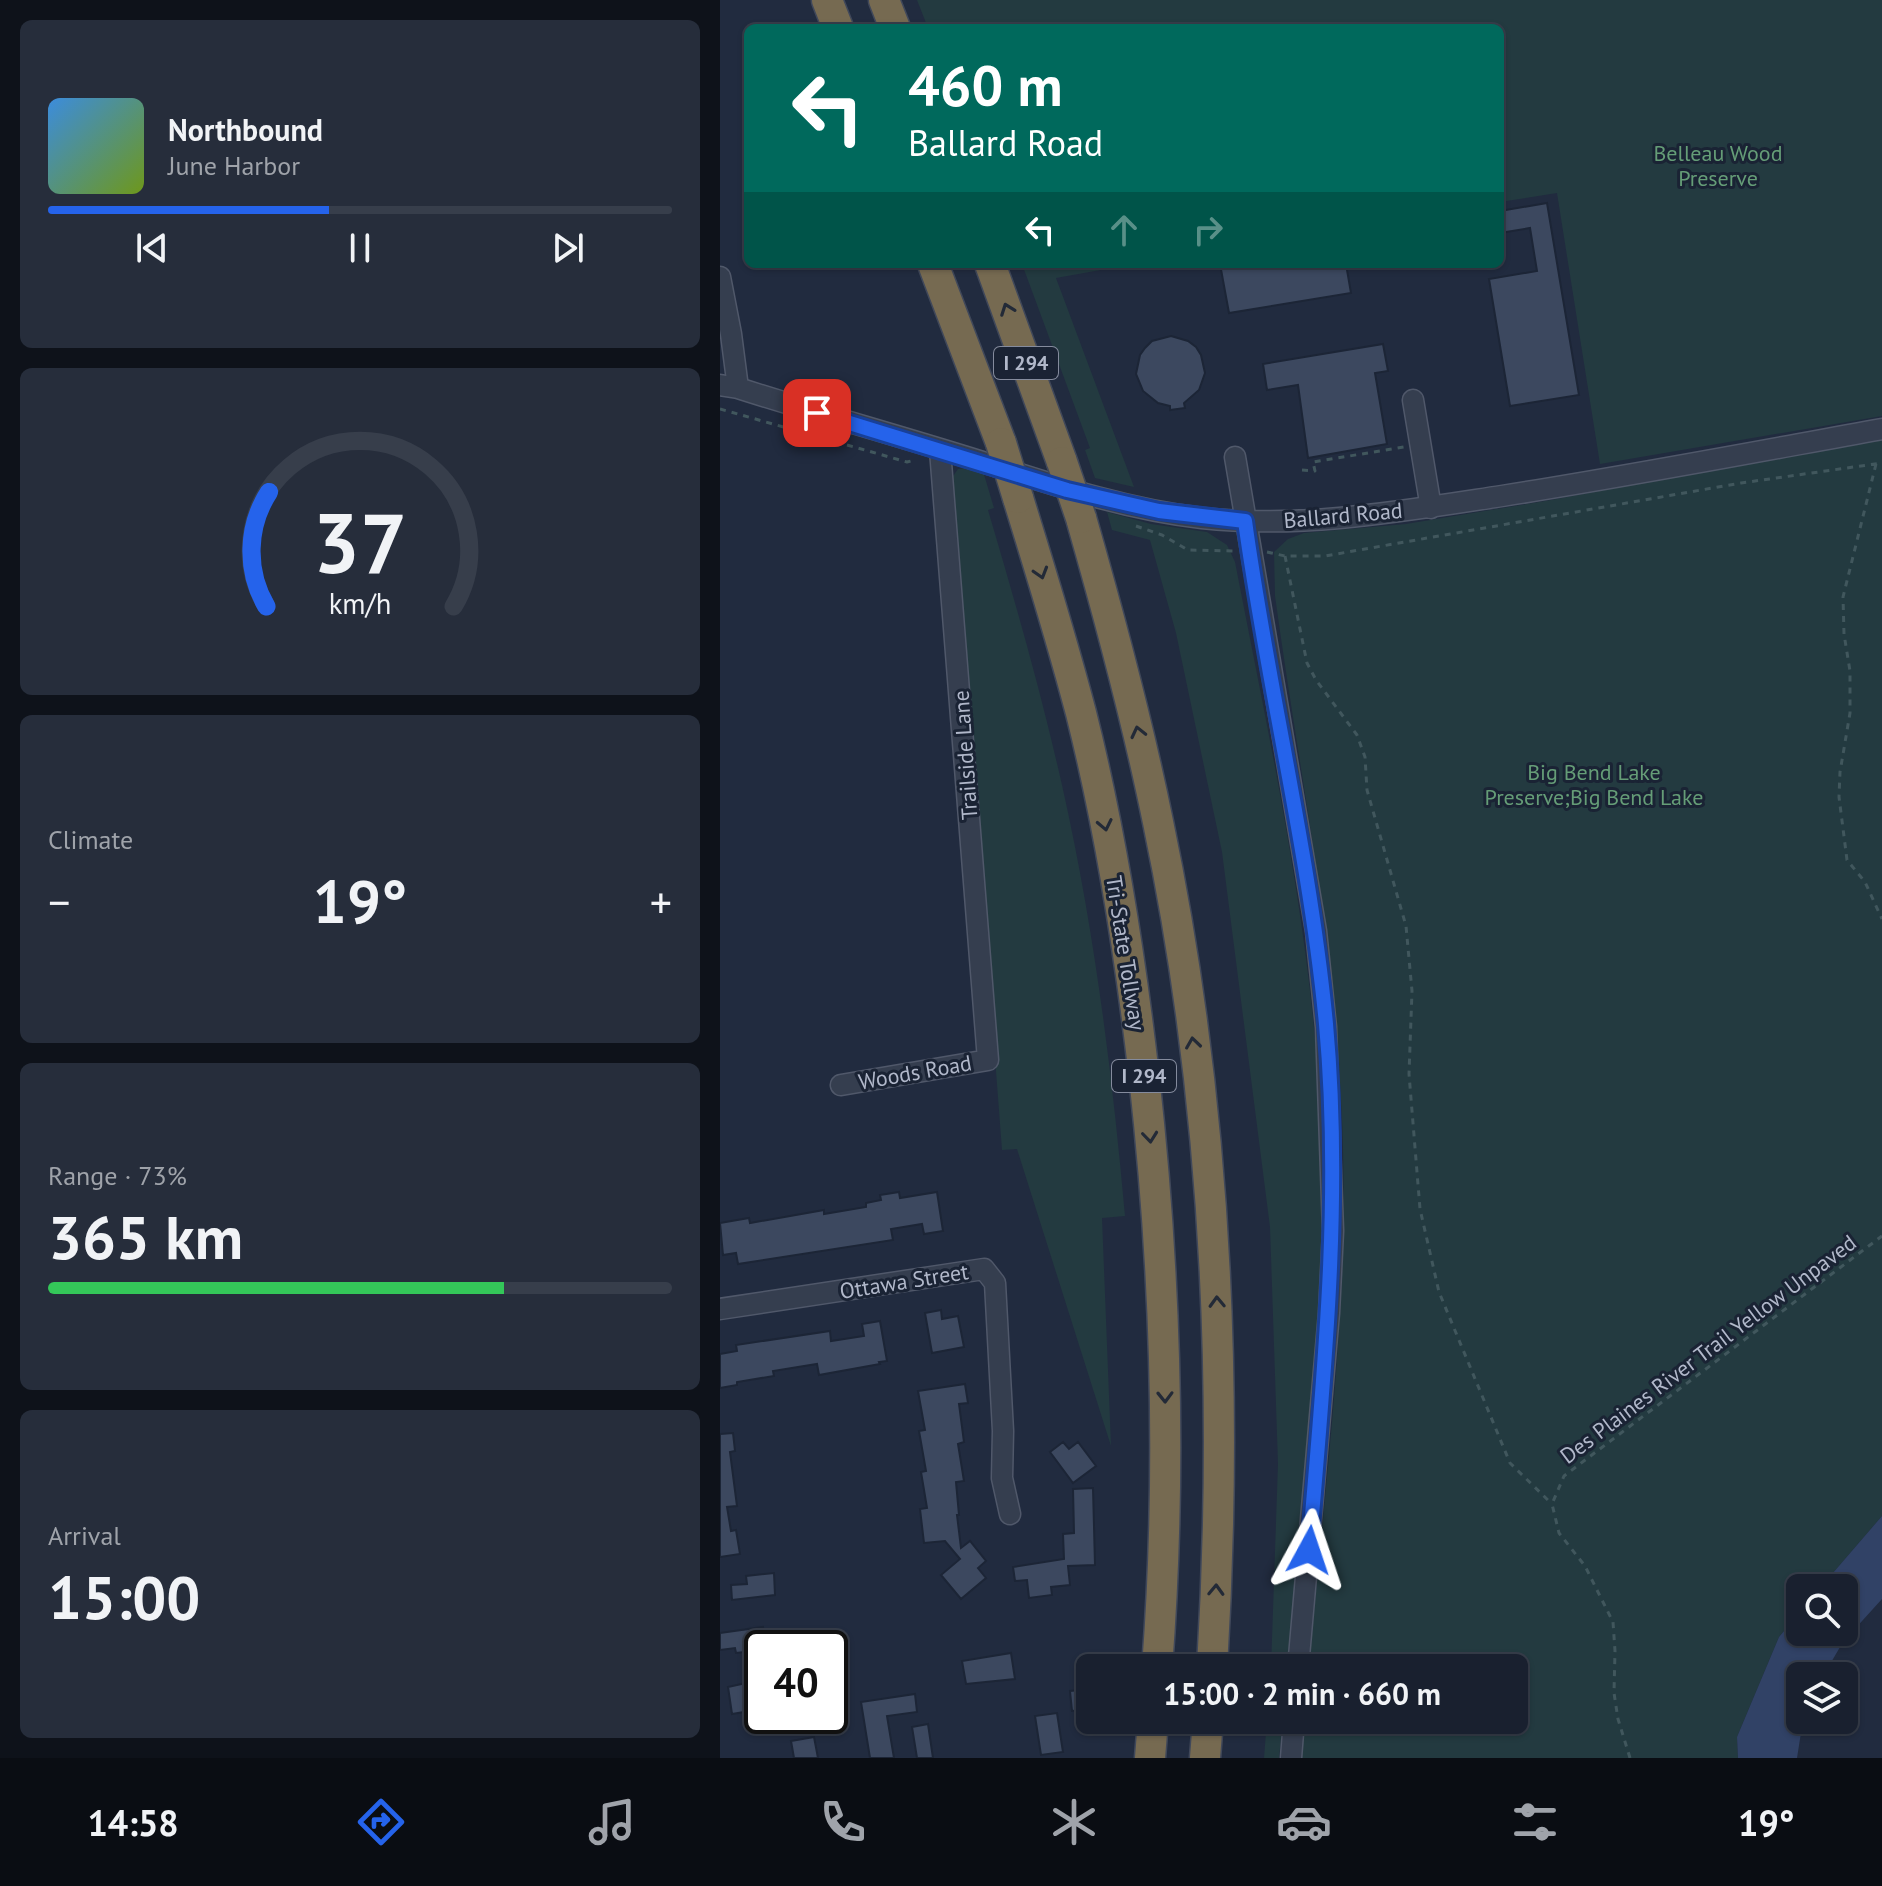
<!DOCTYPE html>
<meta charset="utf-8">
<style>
:root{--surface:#19202f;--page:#262d3b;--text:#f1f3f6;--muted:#9fa3aa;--line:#373e4b;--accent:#2563eb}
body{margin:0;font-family:"PT Sans",sans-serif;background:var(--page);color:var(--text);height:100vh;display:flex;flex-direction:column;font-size:30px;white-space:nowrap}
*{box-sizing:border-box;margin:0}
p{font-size:26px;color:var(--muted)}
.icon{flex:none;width:44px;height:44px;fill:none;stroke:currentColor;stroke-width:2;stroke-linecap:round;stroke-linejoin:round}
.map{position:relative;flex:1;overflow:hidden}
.drawer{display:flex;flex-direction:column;gap:20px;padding:20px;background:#0e121a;width:720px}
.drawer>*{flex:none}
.banner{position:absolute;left:24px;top:24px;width:760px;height:244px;border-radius:12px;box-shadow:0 2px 6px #0004,0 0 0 2px var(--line);background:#00695c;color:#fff;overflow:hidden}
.controls{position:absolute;left:1066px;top:1574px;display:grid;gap:16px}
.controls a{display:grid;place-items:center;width:72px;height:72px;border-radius:12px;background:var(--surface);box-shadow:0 2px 6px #0004,0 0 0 2px var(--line);font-size:40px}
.speed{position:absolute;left:24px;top:1630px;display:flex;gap:16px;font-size:40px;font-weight:700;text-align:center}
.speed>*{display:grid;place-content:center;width:104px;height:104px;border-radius:50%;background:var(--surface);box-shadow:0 2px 6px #0004,0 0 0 2px var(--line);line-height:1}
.speed .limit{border:4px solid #111;border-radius:12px;background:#fff;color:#111}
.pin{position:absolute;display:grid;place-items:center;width:68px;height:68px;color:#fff;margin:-34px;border-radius:16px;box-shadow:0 4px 12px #0006}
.me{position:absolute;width:88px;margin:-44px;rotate:5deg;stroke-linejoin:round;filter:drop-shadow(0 0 6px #0008)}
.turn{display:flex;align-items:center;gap:28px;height:168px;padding:0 32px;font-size:36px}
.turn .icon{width:104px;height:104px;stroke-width:2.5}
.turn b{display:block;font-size:56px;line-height:68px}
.lanes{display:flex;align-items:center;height:76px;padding:0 32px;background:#0003;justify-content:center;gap:40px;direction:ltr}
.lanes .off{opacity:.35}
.big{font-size:60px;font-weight:700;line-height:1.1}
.drawer .card{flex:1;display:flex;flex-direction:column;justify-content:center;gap:12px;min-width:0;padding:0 28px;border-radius:12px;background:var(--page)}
.drawer .dial{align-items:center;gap:0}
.dial svg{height:208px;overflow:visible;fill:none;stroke:var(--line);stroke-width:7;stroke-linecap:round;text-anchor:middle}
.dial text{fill:var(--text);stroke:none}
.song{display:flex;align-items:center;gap:24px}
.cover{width:96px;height:96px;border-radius:12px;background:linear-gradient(135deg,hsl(210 70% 55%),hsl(80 70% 35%))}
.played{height:8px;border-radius:4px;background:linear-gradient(90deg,var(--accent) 45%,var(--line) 45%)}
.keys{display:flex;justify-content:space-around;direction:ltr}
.heat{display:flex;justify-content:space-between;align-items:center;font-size:44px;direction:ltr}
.charge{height:12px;border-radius:6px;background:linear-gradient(90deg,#34c759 73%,var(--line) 0)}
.trip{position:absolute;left:356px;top:1654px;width:452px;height:80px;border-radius:12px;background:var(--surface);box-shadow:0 2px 6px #0004,0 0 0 2px var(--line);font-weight:700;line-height:80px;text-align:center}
.dock{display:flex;height:128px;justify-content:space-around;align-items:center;background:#0a0d13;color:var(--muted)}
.dock .icon{width:56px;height:56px}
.dock .current{color:var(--accent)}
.dock b{font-size:36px;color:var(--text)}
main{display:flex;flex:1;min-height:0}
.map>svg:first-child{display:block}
.green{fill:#233a40}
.water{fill:#314266}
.building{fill:#3c485f;stroke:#1c2536;stroke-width:2}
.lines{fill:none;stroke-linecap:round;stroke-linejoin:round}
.minor-casing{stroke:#50586a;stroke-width:23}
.highway-casing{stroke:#40485a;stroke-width:33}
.path{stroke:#41575d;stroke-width:3;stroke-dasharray:6 6;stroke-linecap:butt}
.minor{stroke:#353e4f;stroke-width:20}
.highway{stroke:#766a51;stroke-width:30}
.highway-bridge-casing{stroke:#40485a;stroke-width:33;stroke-linecap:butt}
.highway-bridge{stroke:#766a51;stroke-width:30}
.oneway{stroke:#232a37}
.route-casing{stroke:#184099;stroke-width:20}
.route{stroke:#2563eb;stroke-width:14}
.labels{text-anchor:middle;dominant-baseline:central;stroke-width:6;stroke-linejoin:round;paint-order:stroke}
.shield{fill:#1a2334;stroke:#848b9d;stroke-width:2}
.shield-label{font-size:20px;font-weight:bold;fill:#b1b8ca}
.park-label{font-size:22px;fill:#659d77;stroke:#1a2334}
.street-label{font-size:22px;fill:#b1b8ca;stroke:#1a2334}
</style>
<main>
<section class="drawer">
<div class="card">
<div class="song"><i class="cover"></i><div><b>Northbound</b><p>June Harbor</p></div></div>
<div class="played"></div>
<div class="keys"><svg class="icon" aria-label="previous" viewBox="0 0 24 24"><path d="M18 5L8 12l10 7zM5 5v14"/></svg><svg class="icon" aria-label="pause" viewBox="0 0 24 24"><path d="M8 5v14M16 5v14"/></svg><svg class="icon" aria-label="next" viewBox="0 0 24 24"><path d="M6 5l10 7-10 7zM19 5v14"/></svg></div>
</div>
<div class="card dial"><svg viewBox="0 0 100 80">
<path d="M14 69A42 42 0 1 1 86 69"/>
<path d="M14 69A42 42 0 0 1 15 25" stroke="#2563eb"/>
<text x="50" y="56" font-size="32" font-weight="700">37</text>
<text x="50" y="72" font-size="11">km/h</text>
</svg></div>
<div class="card"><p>Climate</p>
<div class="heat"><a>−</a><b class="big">19°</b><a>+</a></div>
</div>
<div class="card"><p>Range · 73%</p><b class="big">365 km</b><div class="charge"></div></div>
<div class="card"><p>Arrival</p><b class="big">15:00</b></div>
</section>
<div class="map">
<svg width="1162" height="1758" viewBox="0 0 1162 1758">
<rect width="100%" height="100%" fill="#212b3f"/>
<!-- green -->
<path class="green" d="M197 0H1162V416L880 464 837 193 780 202V28H208Z
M302 264H414L336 278 414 487 375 478 365 450 370 448Z
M1162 438V1516L1100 1588H1080V1612L1059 1637 1017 1737 1018 1758H581L584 1720H794V1668H589C605 1480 632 1289 621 1100 612 931 578 764 555 596L554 552 568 539 584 533 686 524 831 500Z
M244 468 263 471 274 508 268 510C295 601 321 692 342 785 374 927 392 1071 405 1216L382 1218 391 1446 297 1149 282 1150 231 479 238 469Z
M387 512 431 524 487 532 507 545 515 562C550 743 590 922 600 1106 610 1293 585 1482 567 1668H551L558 1464 550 1227 502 852 456 633 430 540 392 530Z
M547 1720H563L559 1758H544Z"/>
<!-- water -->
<path class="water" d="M1162 1516V1599L1123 1642 1103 1676H1080V1720H1083L1077 1758H1018L1017 1737 1059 1637 1080 1612V1632H1124V1588H1100Z"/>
<!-- building -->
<path class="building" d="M827 203 859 395 790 406 769 279 817 271 810 228 780 233V211Z
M500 264H626L631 293 509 313Z
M451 336 468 341 476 347 481 355 485 373 479 390 464 403 465 408 450 410V406L438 403 423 391 416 374 420 355 425 348 432 341Z
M663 344 668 371 655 373 667 444 588 458 578 385 547 390 543 364Z
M179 1192 180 1198 217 1192 223 1231 204 1234 202 1224 171 1229 173 1240 18 1264 16 1253 3 1255 0 1223 29 1218 30 1223 104 1210V1214L146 1207V1203L161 1200 160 1195Z
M221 1310 222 1319 238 1316 244 1347 212 1353 205 1313Z
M160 1321 167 1361 159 1362 160 1364 99 1375 97 1364 53 1371 54 1376 17 1382V1385L0 1388V1354L17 1351 16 1345 110 1331 111 1341 144 1336 142 1324Z
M245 1384 248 1403 239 1404 244 1442 238 1444 244 1481 236 1482 239 1515H237L241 1548 250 1541 266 1561 258 1568 266 1578 241 1599 221 1575 240 1559 225 1541 204 1543 200 1509 207 1508 201 1472 206 1471 199 1431 205 1430 198 1391Z
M13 1433 15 1451 10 1452 17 1506 7 1507 11 1531 16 1530 20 1554 0 1557V1434Z
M343 1442 349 1449 358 1442 376 1466 353 1483 330 1452Z
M373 1488 375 1565 348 1566 350 1585 331 1587 332 1595 309 1598 307 1580 295 1581 293 1567 344 1559 343 1534 354 1533 353 1489Z
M54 1573 55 1595 12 1600 11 1585 27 1584 26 1576Z
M43 1627 45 1648 42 1650 16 1653 15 1648 0 1650V1633Z
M291 1653 295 1679 246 1684 242 1661Z
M26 1683 30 1711 12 1714 8 1687Z
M370 1689V1709L352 1711 350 1691Z
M195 1694 197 1712 167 1716 174 1758H150L141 1702Z
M337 1713 343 1752 321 1755 315 1716Z
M208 1724 213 1758H197L192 1727Z
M94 1737 98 1758H74L71 1741Z"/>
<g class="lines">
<!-- minor casing -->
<g class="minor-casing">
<path id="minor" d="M0 277 11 334 18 388
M0 385 18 388C102 415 187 438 272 465 340 487 410 510 482 518 582 529 683 511 782 496 909 476 1035 452 1162 429
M693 400 711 508
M515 457 596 931 606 1027 613 1231 609 1313 578 1668
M121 1085 268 1060 220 450
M0 1309 264 1269 275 1283 283 1431 282 1478 290 1514
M571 1758 574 1720"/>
</g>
<!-- highway casing -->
<g class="highway-casing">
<path id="highway" d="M107 0 118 28
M164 0 175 28
M213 264 281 443
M270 264 342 462
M298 498C320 569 342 641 361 713 391 832 410 954 424 1076 446 1273 452 1471 437 1668
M361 518C390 619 417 719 438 822 496 1099 509 1386 492 1668
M430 1758 433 1720
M485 1758 488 1720"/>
</g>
<!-- path -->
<path class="path" d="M0 409 187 462 195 460
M1156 464 1123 597 1124 634 1130 671V713L1120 772 1119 797 1127 860 1145 882 1162 919
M582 470 595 471 593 462 684 447
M416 526 442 535 468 550 515 551
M547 552 565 556H605L1021 483 1162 463
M565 556 587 663 596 680 637 735 645 757 647 790 686 926 692 991 689 1074 700 1209 719 1292 790 1463 832 1504
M910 1758 898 1719 894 1693 895 1651 893 1622 865 1566 839 1533 832 1504 844 1476 1162 1236"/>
<!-- minor -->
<use href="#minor" class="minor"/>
<!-- highway -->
<use href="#highway" class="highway"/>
<!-- highway-bridge casing -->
<g class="highway-bridge-casing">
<path id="highway-bridge" d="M281 443 298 498
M342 462 361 518"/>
</g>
<!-- highway-bridge -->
<use href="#highway-bridge" class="highway-bridge"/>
</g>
<!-- one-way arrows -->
<defs><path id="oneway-chevron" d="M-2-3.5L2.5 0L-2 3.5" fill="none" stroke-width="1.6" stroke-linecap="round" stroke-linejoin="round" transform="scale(2)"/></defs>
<g class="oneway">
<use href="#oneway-chevron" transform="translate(287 309) rotate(-110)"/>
<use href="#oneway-chevron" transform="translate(321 573) rotate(73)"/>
<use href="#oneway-chevron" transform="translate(418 732) rotate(-103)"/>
<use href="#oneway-chevron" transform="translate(385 825) rotate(78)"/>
<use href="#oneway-chevron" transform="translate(473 1043) rotate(-98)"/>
<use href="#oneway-chevron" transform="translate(430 1137) rotate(84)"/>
<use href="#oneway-chevron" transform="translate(497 1302) rotate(-92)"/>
<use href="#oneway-chevron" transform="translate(445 1397) rotate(89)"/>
<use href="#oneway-chevron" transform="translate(496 1590) rotate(-88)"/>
</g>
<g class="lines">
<!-- route casing -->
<g class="route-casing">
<path id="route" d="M97 413 347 490 439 511 525 521C548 689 590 855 606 1024 622 1199 604 1374 589 1550"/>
</g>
<!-- route -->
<use href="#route" class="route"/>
</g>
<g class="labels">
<!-- shield labels -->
<g class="shield">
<rect x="274" y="347" width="64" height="32" rx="6"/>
<rect x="392" y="1060" width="64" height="32" rx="6"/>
</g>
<g class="shield-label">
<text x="306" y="363">I 294</text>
<text x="424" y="1076">I 294</text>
</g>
<!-- park labels -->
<g class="park-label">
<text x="998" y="153">Belleau Wood<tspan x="998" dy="25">Preserve</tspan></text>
<text x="874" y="772">Big Bend Lake<tspan x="874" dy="25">Preserve;Big Bend Lake</tspan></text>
</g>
<!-- street labels -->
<g class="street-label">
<text transform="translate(623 515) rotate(-5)">Ballard Road</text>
<text transform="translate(245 755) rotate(-94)">Trailside Lane</text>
<text transform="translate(406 953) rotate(81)">Tri-State Tollway</text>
<text transform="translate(195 1072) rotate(-10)">Woods Road</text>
<text transform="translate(184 1281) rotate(-9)">Ottawa Street</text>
<text transform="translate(988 1349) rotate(-37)">Des Plaines River Trail Yellow Unpaved</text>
</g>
</g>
</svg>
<div class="controls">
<a><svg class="icon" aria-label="search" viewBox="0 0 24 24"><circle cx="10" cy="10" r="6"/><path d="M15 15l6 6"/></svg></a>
<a><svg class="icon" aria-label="layers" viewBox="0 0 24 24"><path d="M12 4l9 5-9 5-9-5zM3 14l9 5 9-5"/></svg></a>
</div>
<div class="speed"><div class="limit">40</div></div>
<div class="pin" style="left:97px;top:413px;background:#d93025"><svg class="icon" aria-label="arrive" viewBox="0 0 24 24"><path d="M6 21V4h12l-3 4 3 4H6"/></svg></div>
<svg class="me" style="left:589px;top:1550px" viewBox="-20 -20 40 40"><path d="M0-17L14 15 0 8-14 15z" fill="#2563eb" stroke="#fff" stroke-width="4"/></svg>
<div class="trip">15:00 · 2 min · 660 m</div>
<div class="banner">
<div class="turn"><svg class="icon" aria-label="left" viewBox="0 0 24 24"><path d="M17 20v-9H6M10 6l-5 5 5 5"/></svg><div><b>460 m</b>Ballard Road</div></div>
<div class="lanes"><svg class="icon" aria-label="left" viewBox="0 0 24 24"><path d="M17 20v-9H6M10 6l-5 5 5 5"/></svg><svg class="icon off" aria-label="ahead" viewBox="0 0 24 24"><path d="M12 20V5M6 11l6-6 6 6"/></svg><svg class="icon off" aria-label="right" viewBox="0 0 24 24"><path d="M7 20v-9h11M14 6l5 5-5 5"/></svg></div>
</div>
</div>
</main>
<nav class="dock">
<b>14:58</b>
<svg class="icon current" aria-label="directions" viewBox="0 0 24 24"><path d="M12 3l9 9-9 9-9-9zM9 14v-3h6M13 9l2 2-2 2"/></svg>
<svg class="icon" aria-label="music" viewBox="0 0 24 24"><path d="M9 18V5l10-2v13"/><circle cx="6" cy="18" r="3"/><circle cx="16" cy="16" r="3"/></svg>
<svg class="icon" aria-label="phone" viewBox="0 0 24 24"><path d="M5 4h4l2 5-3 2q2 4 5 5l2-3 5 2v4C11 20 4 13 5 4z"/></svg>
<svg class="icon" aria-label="climate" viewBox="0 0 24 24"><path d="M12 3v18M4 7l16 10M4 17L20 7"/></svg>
<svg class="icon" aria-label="car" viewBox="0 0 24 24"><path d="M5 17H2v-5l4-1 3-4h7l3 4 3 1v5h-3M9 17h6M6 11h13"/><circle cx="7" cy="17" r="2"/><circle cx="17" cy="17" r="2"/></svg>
<svg class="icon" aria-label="filters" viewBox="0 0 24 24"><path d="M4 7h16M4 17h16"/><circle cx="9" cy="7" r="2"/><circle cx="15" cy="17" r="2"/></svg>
<b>19°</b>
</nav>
